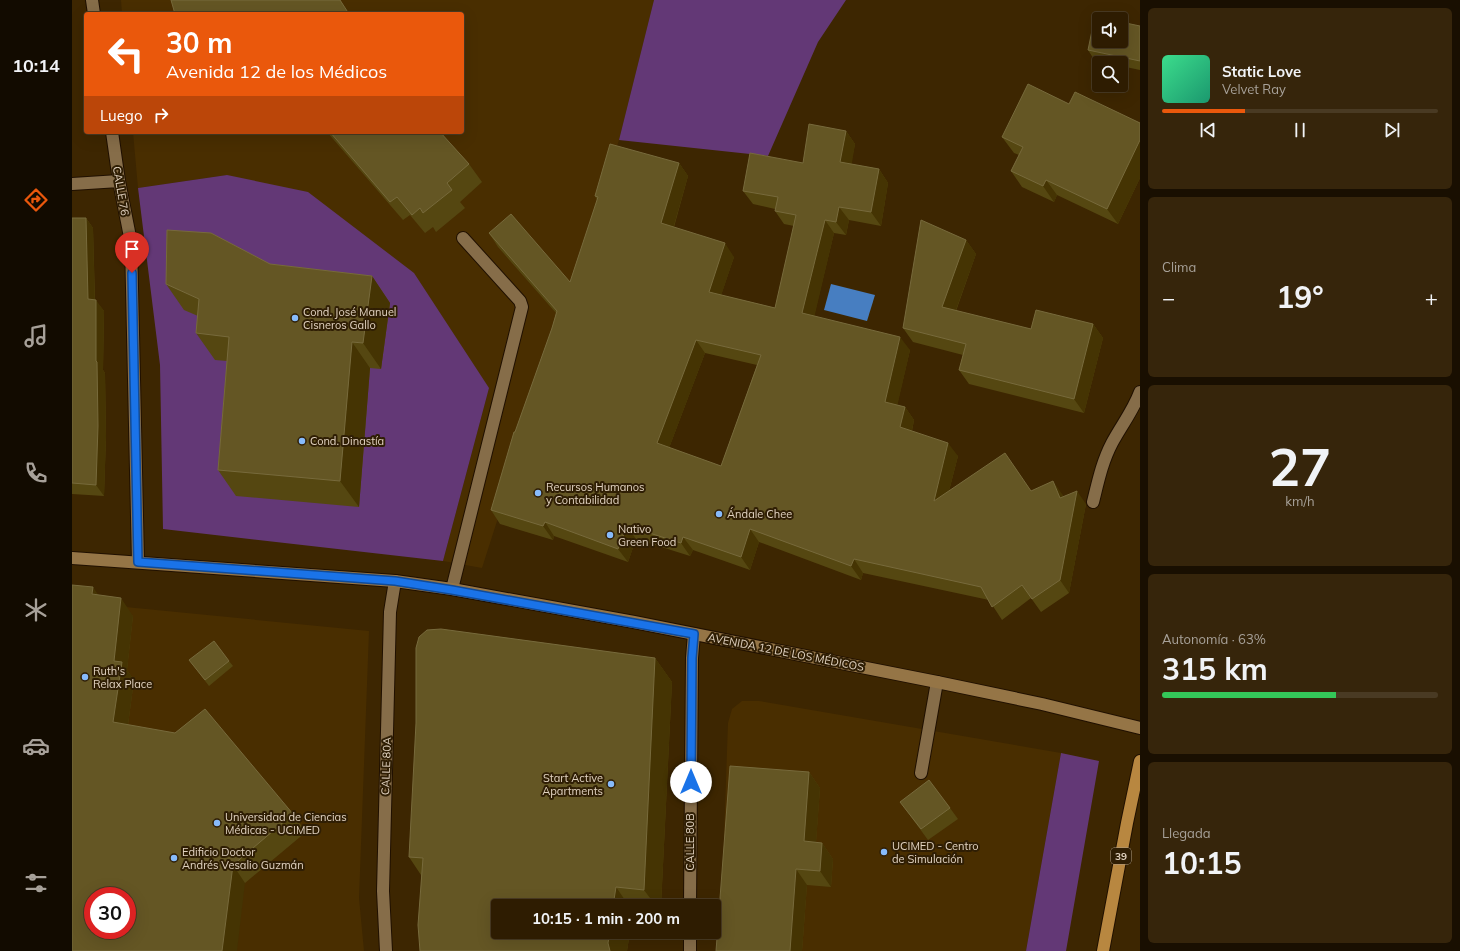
<!DOCTYPE html>
<html lang="es">
<meta charset="utf-8">
<style>
:root{--surface:#2e1c01;--page:#36250b;--text:#f1f3f6;--muted:#a7a199;--line:#493a23;--accent:#ea580c}
body{margin:0;font-family:Mulish,sans-serif;background:var(--page);color:var(--text);height:100vh;display:flex;flex-direction:column;font-size:15px;white-space:nowrap}
*{box-sizing:border-box;margin:0}
p{font-size:13px;color:var(--muted)}
.icon{flex:none;width:22px;height:22px;fill:none;stroke:currentColor;stroke-width:2;stroke-linecap:round;stroke-linejoin:round}
.map{position:relative;flex:1;overflow:hidden}
.side{display:flex;flex-direction:column;gap:8px;padding:8px;background:#190f01;width:320px}
.side>*{flex:none}
.guide{position:absolute;left:12px;top:12px;width:380px;height:122px;border-radius:4px;box-shadow:0 4px 16px #0002,0 0 0 1px var(--line);background:#ea580c;color:#fff;overflow:hidden}
.buttons{position:absolute;left:1020px;top:12px;display:grid;gap:8px}
.buttons a{display:grid;place-items:center;width:36px;height:36px;border-radius:4px;background:var(--surface);box-shadow:0 4px 16px #0002,0 0 0 1px var(--line);font-size:20px}
.speed{position:absolute;left:12px;top:887px;display:flex;gap:8px;font-size:20px;font-weight:700;text-align:center}
.speed>*{display:grid;place-content:center;width:52px;height:52px;border-radius:50%;background:var(--surface);box-shadow:0 4px 16px #0002,0 0 0 1px var(--line);line-height:1}
.speed .limit{border:6px solid #d22;background:#fff;color:#111}
.pin{position:absolute;display:grid;place-items:center;width:34px;height:34px;color:#fff;margin:-41px -17px;border-radius:50% 50% 50% 0;rotate:-45deg;box-shadow:0 0 4px #0007}
.pin .icon{rotate:45deg}
.me{position:absolute;width:44px;margin:-22px;rotate:0deg;stroke-linejoin:round;filter:drop-shadow(0 0 3px #0008)}
.turn{display:flex;align-items:center;gap:14px;height:84px;padding:0 16px;font-size:18px}
.turn .icon{width:52px;height:52px;stroke-width:2.5}
.turn b{display:block;font-size:28px;line-height:34px}
.then{display:flex;align-items:center;height:38px;padding:0 16px;background:#0003;gap:8px;font-size:15px}
.big{font-size:30px;font-weight:700;line-height:1.1}
.side .tile{flex:1;display:flex;flex-direction:column;justify-content:center;gap:6px;min-width:0;padding:0 14px;border-radius:6px;background:var(--page)}
.side .dial{align-items:center;gap:0}
.dial b{font-size:52px;line-height:1}
.song{display:flex;align-items:center;gap:12px}
.cover{width:48px;height:48px;border-radius:6px;background:linear-gradient(135deg,hsl(150 70% 55%),hsl(160 70% 35%))}
.played{height:4px;border-radius:2px;background:linear-gradient(90deg,var(--accent) 30%,var(--line) 30%)}
.keys{display:flex;justify-content:space-around;direction:ltr}
.heat{display:flex;justify-content:space-between;align-items:center;font-size:22px;direction:ltr}
.charge{height:6px;border-radius:3px;background:linear-gradient(90deg,#34c759 63%,var(--line) 0)}
.trip{position:absolute;left:419px;top:899px;width:230px;height:40px;border-radius:4px;background:var(--surface);box-shadow:0 4px 16px #0002,0 0 0 1px var(--line);font-weight:700;line-height:40px;text-align:center}
main{display:flex;flex:1;min-height:0}
.menu{display:flex;flex-direction:column;width:72px;justify-content:space-around;align-items:center;background:#120b00;color:var(--muted)}
.menu .icon{width:28px;height:28px}
.menu .on{color:var(--accent)}
.menu b{font-size:18px;color:var(--text)}
.map>svg:first-child{display:block}
.built{fill:#492e00;fill-rule:evenodd}
.green{fill:#633876}
.water{fill:#477ec1}
.lines{fill:none;stroke-linecap:round;stroke-linejoin:round}
.lane-casing{stroke:#201000;stroke-width:14}
.street-casing{stroke:#201000;stroke-width:14}
.secondary-casing{stroke:#201000;stroke-width:14}
.highway-casing{stroke:#201000;stroke-width:14}
.lane{stroke:#866d49;stroke-width:12}
.street{stroke:#866d49;stroke-width:12}
.secondary{stroke:#957546;stroke-width:12}
.highway{stroke:#b88740;stroke-width:12}
.wall{fill:#554711;fill-rule:evenodd}
.shaded-wall{fill:#453403}
.building{fill:#645624;stroke:#776a3c;fill-rule:evenodd}
.route-casing{stroke:#114b97;stroke-width:10}
.route{stroke:#1a73e8;stroke-width:7}
.poi-dot{fill:#87bbfb;stroke:#2f1e04;stroke-width:1.5}
.labels{text-anchor:middle;dominant-baseline:central;stroke-width:4;stroke-linejoin:round;paint-order:stroke}
.shield{fill:#2f1e04;stroke:#ac9c88;stroke-width:1}
.shield-label{font-size:10px;font-weight:bold;fill:#e1d2c0}
.street-label{font-size:11px;fill:#e1d2c0;stroke:#2f1e04}
.poi-label{font-size:11px;fill:#e1d2c0;stroke:#2f1e04;text-anchor:start}
</style>
<main>
<nav class="menu">
<b>10:14</b>
<svg class="icon on" aria-label="directions" viewBox="0 0 24 24"><path d="M12 3l9 9-9 9-9-9zM9 14v-3h6M13 9l2 2-2 2"/></svg>
<svg class="icon" aria-label="music" viewBox="0 0 24 24"><path d="M9 18V5l10-2v13"/><circle cx="6" cy="18" r="3"/><circle cx="16" cy="16" r="3"/></svg>
<svg class="icon" aria-label="phone" viewBox="0 0 24 24"><path d="M5 4h4l2 5-3 2q2 4 5 5l2-3 5 2v4C11 20 4 13 5 4z"/></svg>
<svg class="icon" aria-label="climate" viewBox="0 0 24 24"><path d="M12 3v18M4 7l16 10M4 17L20 7"/></svg>
<svg class="icon" aria-label="car" viewBox="0 0 24 24"><path d="M5 17H2v-5l4-1 3-4h7l3 4 3 1v5h-3M9 17h6M6 11h13"/><circle cx="7" cy="17" r="2"/><circle cx="17" cy="17" r="2"/></svg>
<svg class="icon" aria-label="filters" viewBox="0 0 24 24"><path d="M4 7h16M4 17h16"/><circle cx="9" cy="7" r="2"/><circle cx="15" cy="17" r="2"/></svg>
</nav>
<div class="map">
<svg width="1068" height="951" viewBox="0 0 1068 951">
<rect width="100%" height="100%" fill="#3d2601"/>
<!-- built -->
<path class="built" d="M49 0H582L547 140 410 568 371 561 417 388 155 175 66 188 61 132H390V14H50Z
M33 605 297 631 287 898 292 951H0ZM21 896H55V930H21Z
M670 701H687L989 753 954 951H648L656 723 660 709Z"/>
<!-- green -->
<path class="green" d="M582 0H774L746 42 696 156 547 140Z
M155 175 236 192 342 273 417 388 371 561 91 529 88 365 66 188Z
M989 753 1027 761 994 951H954Z"/>
<!-- water -->
<path class="water" d="M759 284 803 295 795 321 752 310Z"/>
<g class="lines">
<!-- lane casing -->
<g class="lane-casing">
<path id="lane" d="M380 589 450 307 448 301 391 238
M849 773 865 682"/>
</g>
<!-- street casing -->
<g class="street-casing">
<path id="street" d="M20 0 22 14
M40 132 47 181 59 242 66 562
M0 184 47 181
M1021 502C1026 482 1030 462 1040 443 1049 426 1061 411 1068 392
M618 906 620 658 622 634
M314 951 311 891 318 612 323 581
M618 951V932"/>
</g>
<!-- secondary casing -->
<g class="secondary-casing">
<path id="secondary" d="M0 558 323 581 380 589 562 622 865 682 970 704 1068 728"/>
</g>
<!-- highway casing -->
<g class="highway-casing">
<path id="highway" d="M1031 951 1055 823 1068 761"/>
</g>
<!-- lane -->
<use href="#lane" class="lane"/>
<!-- street -->
<use href="#street" class="street"/>
<!-- secondary -->
<use href="#secondary" class="secondary"/>
<!-- highway -->
<use href="#highway" class="highway"/>
</g>
<!-- wall -->
<path class="wall" d="M1068 26V70L1049 66V63H1034L1023 61 1016 50Z
M997 104 1068 123V178L1046 224 985 195 982 202 950 187 939 171 947 155 942 153 930 137Z
M774 131 783 144 779 164 807 169 816 183 809 226 777 220 774 235 762 233 742 316 838 350 825 405 833 407 842 420 840 431 886 456 877 491H960L990 494 991 497 1014 504 997 593 969 612 959 598 930 620 917 600 791 573 789 580 687 542 678 570 621 550 618 556 564 539 556 562 482 536 481 540 428 524 419 510 443 432 480 328 484 313 426 247 417 233 498 282 525 200 523 196 607 163 616 176 602 227 662 257 649 295 703 308 722 226 712 224 703 211V209L681 204 671 191 731 163ZM633 353 685 365 649 466 597 448Z
M255 132H368L397 164 410 182 388 202 393 208 364 232 361 227 353 233 338 215 331 220Z
M0 218H14L21 228 23 300 32 311 31 370 33 373 34 437 32 496 0 494Z
M894 240 904 254 884 311 959 329 1021 324 1031 338 1012 413 897 384 887 370 891 355 841 342 831 328Z
M198 264 300 276 318 303 309 369 298 368 287 507 164 496 146 470 155 361 143 360 124 333 126 316 112 310 94 284Z
M26 595 61 616 55 670 62 680 56 725 221 814 234 832 173 883 0 951Z
M583 658 600 682 589 906H426L558 932 555 951H348L349 875 337 857Z
M117 660 157 661 161 666 137 686Z
M737 772 748 788 744 842 750 843 761 859 759 887 735 885 730 951H644Z
M828 802 878 808 886 819 856 840Z"/>
<!-- shaded-wall -->
<path class="shaded-wall" d="M774 131 783 144 778 175 768 162Z
M1068 140V178L1046 224 1035 209Z
M607 163 616 176 599 236 589 223Z
M807 169 816 183 809 226 799 212Z
M974 180 985 195 982 202 971 186Z
M767 207 777 220 774 235 764 222Z
M14 218 21 228 23 310 16 299Z
M753 220 762 233 740 327 730 313Z
M894 240 904 254 880 321 870 307Z
M653 243 662 257 646 305 637 292Z
M300 276 318 303 309 369 291 343Z
M24 300 32 311 31 370 33 373 34 437 32 496 24 485Z
M1021 324 1031 338 1012 413 1002 399Z
M828 337 838 350 823 416 813 402Z
M624 340 633 353 594 456 585 443Z
M280 342 298 368 287 507 268 481Z
M833 407 842 420 838 440 828 427Z
M876 443 886 456 871 514 862 501Z
M981 481 990 494 997 511 988 498Z
M1005 491 1014 504 997 593 988 580Z
M473 522 482 536 481 540 471 526Z
M555 526 564 539 556 562 546 549Z
M678 529 687 542 678 570 669 557Z
M611 537 621 550 618 556 609 543Z
M782 559 791 573 789 580 779 566Z
M21 587 33 605 20 594Z
M49 598 61 616 55 670 62 680 54 740 41 722 42 661Z
M583 658 600 682 589 906H584L572 890Z
M737 772 748 788 743 857 732 841Z
M750 843 761 859 759 887 748 871Z
M161 865 173 883 165 951H150Z
M724 869 735 885 730 951H718Z
M544 887 557 906H541Z
M538 932H558L555 951H538L536 943Z"/>
<!-- building -->
<path class="building" d="M99 0H268L277 14H103Z
M1023 16 1034 19H1027V41H1049V22L1068 26V61L1016 50Z
M956 84 997 104 1003 92 1068 123V140L1035 209 974 180 971 186 939 171 951 147 930 137Z
M737 124 774 131 768 162 807 169 799 212 767 207 764 222 753 220 730 313 828 337 813 402 833 407 828 427 876 443 862 501 933 453 959 491 981 481 988 498 1005 491 988 580 960 599 950 585 920 607 909 587 782 559 779 566 678 529 669 557 611 537 609 543 555 526 546 549 473 522 471 526 419 510 442 432H443L480 328 485 311 417 233 439 214 498 282 526 197 523 196 538 144 607 163 589 223 653 243 637 292 703 308 724 215 703 211 706 197 671 191 678 153 731 163ZM624 340 689 355 649 466 585 443Z
M258 132H368L397 164 375 183 380 190 351 213 348 208 340 215 325 197 318 202Z
M0 218H14L16 299 24 300V361L25 362 26 426 24 485 0 483Z
M849 220 894 240 870 307 959 329 964 310 1021 324 1002 399 887 370 894 344 831 328Z
M95 230 139 233 198 264 300 276 291 343 280 342 268 481 146 470 157 337 124 333 127 299 94 284Z
M0 585 21 587 20 594 49 598 42 661 50 662 41 722 103 733 133 709 221 814 161 865 150 951H0ZM21 896H55V930H21Z
M369 629 583 658 572 890 544 887 541 906H426V932H538L536 943 538 951H348L346 925 351 858 337 857 344 723V648L347 637 355 630Z
M142 641 157 661 133 680 117 660Z
M658 766 737 772 732 841 750 843 748 871 724 869 718 951H644Z
M857 780 878 808 849 829 828 802Z"/>
<g class="lines">
<!-- route casing -->
<g class="route-casing">
<path id="route" d="M60 273 66 562 323 581 380 590 622 634 620 658 619 782"/>
</g>
<!-- route -->
<use href="#route" class="route"/>
</g>
<!-- markers -->
<g class="poi-dot">
<circle cx="223" cy="318" r="4"/>
<circle cx="230" cy="441" r="4"/>
<circle cx="466" cy="493" r="4"/>
<circle cx="647" cy="514" r="4"/>
<circle cx="538" cy="535" r="4"/>
<circle cx="13" cy="677" r="4"/>
<circle cx="539" cy="784" r="4"/>
<circle cx="145" cy="823" r="4"/>
<circle cx="812" cy="852" r="4"/>
<circle cx="102" cy="858" r="4"/>
</g>
<g class="labels">
<!-- shield labels -->
<rect class="shield" x="1039" y="848" width="20" height="16" rx="3"/>
<g class="shield-label">
<text x="1049" y="856">39</text>
</g>
<!-- street labels -->
<g class="street-label">
<text transform="translate(49 191) rotate(80)">CALLE 76</text>
<text transform="translate(714 652) rotate(11)">AVENIDA 12 DE LOS MÉDICOS</text>
<text transform="translate(314 766) rotate(-88)">CALLE 80A</text>
<text transform="translate(618 842) rotate(-90)">CALLE 80B</text>
</g>
<!-- poi labels -->
<g class="poi-label">
<text x="231" y="312">Cond. José Manuel<tspan x="231" dy="13">Cisneros Gallo</tspan></text>
<text x="238" y="441">Cond. Dinastía</text>
<text x="474" y="487">Recursos Humanos<tspan x="474" dy="13">y Contabilidad</tspan></text>
<text x="655" y="514">Ándale Chee</text>
<text x="546" y="529">Nativo<tspan x="546" dy="13">Green Food</tspan></text>
<text x="21" y="671">Ruth's<tspan x="21" dy="13">Relax Place</tspan></text>
<text x="531" y="778" text-anchor="end">Start Active<tspan x="531" dy="13">Apartments</tspan></text>
<text x="153" y="817">Universidad de Ciencias<tspan x="153" dy="13">Médicas - UCIMED</tspan></text>
<text x="820" y="846">UCIMED - Centro<tspan x="820" dy="13">de Simulación</tspan></text>
<text x="110" y="852">Edificio Doctor<tspan x="110" dy="13">Andrés Vesalio Guzmán</tspan></text>
</g>
</g>
</svg>
<div class="buttons">
<a><svg class="icon" aria-label="sound" viewBox="0 0 24 24"><path d="M4 9h4l5-4v14l-5-4H4zM17 9q2 3 0 6"/></svg></a>
<a><svg class="icon" aria-label="search" viewBox="0 0 24 24"><circle cx="10" cy="10" r="6"/><path d="M15 15l6 6"/></svg></a>
</div>
<div class="speed"><div class="limit">30</div></div>
<div class="pin" style="left:60px;top:273px;background:#d93025"><svg class="icon" aria-label="arrive" viewBox="0 0 24 24"><path d="M6 21V4h12l-3 4 3 4H6"/></svg></div>
<svg class="me" style="left:619px;top:782px" viewBox="-20 -20 40 40"><circle r="19" fill="#fff"/><path d="M0-13L10 11 0 6-10 11z" fill="#1a73e8"/></svg>
<div class="trip">10:15 · 1 min · 200 m</div>
<div class="guide">
<div class="turn"><svg class="icon" aria-label="left" viewBox="0 0 24 24"><path d="M17 20v-9H6M10 6l-5 5 5 5"/></svg><div><b>30 m</b>Avenida 12 de los Médicos</div></div>
<div class="then">Luego<svg class="icon" aria-label="right" viewBox="0 0 24 24"><path d="M7 20v-9h11M14 6l5 5-5 5"/></svg></div>
</div>
</div>
<section class="side">
<div class="tile">
<div class="song"><i class="cover"></i><div><b>Static Love</b><p>Velvet Ray</p></div></div>
<div class="played"></div>
<div class="keys"><svg class="icon" aria-label="previous" viewBox="0 0 24 24"><path d="M18 5L8 12l10 7zM5 5v14"/></svg><svg class="icon" aria-label="pause" viewBox="0 0 24 24"><path d="M8 5v14M16 5v14"/></svg><svg class="icon" aria-label="next" viewBox="0 0 24 24"><path d="M6 5l10 7-10 7zM19 5v14"/></svg></div>
</div>
<div class="tile"><p>Clima</p>
<div class="heat"><a>−</a><b class="big">19°</b><a>+</a></div>
</div>
<div class="tile dial"><b>27</b><p>km/h</p></div>
<div class="tile"><p>Autonomía · 63%</p><b class="big">315 km</b><div class="charge"></div></div>
<div class="tile"><p>Llegada</p><b class="big">10:15</b></div>
</section>
</main>
